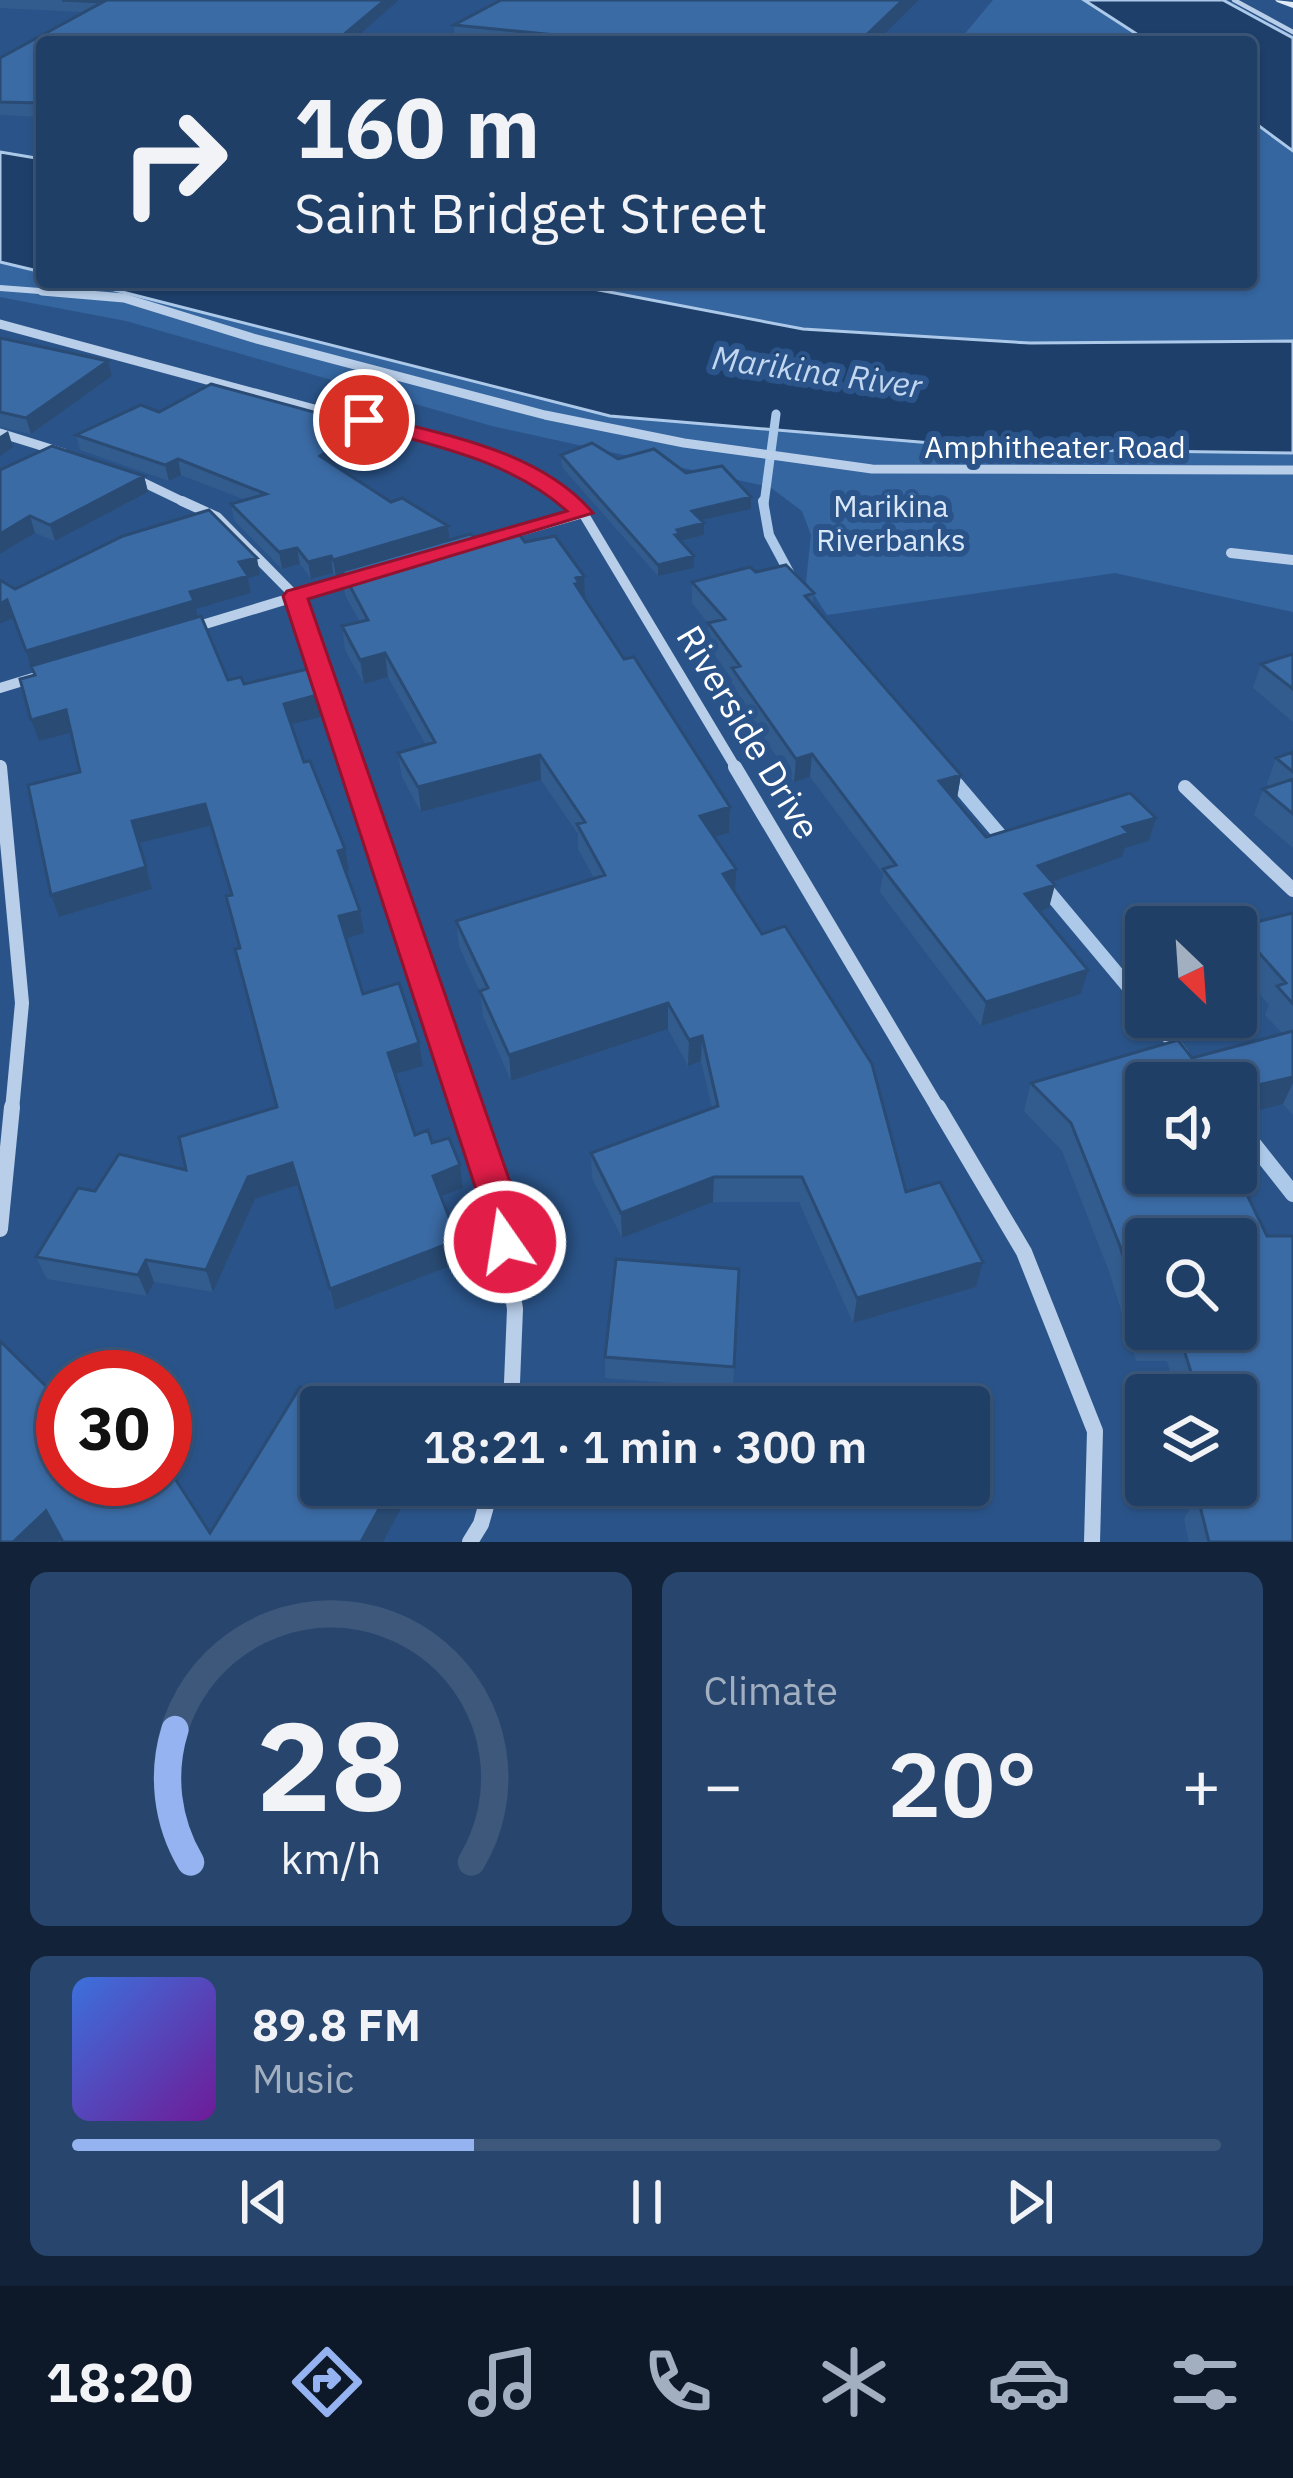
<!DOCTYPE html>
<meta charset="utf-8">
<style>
:root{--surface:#203f67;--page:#28466d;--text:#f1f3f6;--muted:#a2afc0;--line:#3d587b;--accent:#95b2f1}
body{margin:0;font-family:"IBM Plex Sans",sans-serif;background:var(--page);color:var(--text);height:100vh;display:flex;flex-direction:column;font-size:45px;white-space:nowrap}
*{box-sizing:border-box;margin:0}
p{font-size:39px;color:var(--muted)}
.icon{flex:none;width:66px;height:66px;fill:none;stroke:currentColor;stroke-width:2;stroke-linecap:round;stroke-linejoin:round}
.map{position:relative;height:1542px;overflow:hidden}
.details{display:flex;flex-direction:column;gap:30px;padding:30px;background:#122339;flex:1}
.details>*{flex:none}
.guide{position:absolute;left:36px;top:36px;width:1221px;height:252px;border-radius:12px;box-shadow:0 3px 9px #0004,0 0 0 3px var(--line);background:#203f67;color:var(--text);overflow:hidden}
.needle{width:78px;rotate:155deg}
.tools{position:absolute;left:1125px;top:906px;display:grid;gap:24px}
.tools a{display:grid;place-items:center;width:132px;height:132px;border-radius:12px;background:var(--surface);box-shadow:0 3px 9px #0004,0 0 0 3px var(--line);font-size:60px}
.speed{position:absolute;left:36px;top:1350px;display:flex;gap:24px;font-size:60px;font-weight:700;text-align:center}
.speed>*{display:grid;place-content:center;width:156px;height:156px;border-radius:50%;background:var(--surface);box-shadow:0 3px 9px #0004,0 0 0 3px var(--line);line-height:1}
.speed .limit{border:18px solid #d22;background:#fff;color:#111}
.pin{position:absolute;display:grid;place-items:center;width:102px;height:102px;color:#fff;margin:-51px;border:6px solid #fff;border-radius:50%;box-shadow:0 3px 12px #0007}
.me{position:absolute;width:132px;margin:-66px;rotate:347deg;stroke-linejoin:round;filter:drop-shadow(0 0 9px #0008)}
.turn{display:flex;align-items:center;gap:42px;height:252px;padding:0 60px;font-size:54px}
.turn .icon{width:156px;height:156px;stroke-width:2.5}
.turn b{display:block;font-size:84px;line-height:102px}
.big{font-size:90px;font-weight:600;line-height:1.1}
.details .widget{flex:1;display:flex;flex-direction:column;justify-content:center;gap:18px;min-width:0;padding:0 42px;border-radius:18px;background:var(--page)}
.details .dial{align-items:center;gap:0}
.dial svg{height:312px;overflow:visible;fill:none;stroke:var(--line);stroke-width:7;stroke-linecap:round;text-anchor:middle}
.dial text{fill:var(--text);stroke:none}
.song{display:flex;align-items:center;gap:36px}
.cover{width:144px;height:144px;border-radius:18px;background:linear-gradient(135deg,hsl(220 70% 55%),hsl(280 70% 35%))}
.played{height:12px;border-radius:6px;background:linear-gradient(90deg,var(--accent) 35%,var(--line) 35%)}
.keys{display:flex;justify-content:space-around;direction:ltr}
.heat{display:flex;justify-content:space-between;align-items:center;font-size:66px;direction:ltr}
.details .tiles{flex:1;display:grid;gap:30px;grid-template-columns:1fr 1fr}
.widget:last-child{grid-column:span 2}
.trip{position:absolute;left:300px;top:1386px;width:690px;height:120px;border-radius:12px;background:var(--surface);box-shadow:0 3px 9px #0004,0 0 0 3px var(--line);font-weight:600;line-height:120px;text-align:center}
.tabs{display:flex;height:192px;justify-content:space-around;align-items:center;background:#0d1929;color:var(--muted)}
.tabs .icon{width:84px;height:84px}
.tabs .current{color:var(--accent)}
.tabs b{font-size:54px;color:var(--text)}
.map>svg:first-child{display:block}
.green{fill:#3566a0}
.water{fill:#1e3f6a;stroke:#adc9e9;stroke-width:3}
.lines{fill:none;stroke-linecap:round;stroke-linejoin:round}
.stream-far3{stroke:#adc9e9;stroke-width:9}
.stream-far2{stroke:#adc9e9;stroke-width:10}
.stream-far1{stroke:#adc9e9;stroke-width:14}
.stream{stroke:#adc9e9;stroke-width:16}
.street-far5{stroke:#b8cee9;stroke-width:4.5}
.street-far4{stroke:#b8cee9;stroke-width:6}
.street-far3{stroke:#b8cee9;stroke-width:9}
.street-far2{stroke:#b8cee9;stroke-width:10}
.street-far1{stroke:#b8cee9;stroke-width:14}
.street{stroke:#b8cee9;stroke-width:16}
.secondary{fill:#e1ebf8;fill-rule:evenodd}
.wall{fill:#335c8e}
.shaded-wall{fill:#294b74}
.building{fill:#3b6ba5;stroke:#294b74;stroke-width:3;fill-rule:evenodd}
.route{fill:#e11d48;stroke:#92132f;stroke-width:3}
.labels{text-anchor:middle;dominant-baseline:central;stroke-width:12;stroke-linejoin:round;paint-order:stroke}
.far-street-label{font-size:30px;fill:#fff;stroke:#2a5489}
.far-park-label{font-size:30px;fill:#dbe8f7;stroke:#2a5489}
.far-water-label{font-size:33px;font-style:italic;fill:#c3d8f0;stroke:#2a5489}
.street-label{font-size:36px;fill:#fff;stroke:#2a5489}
</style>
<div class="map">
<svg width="1293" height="1542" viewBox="0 0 1293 1542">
<rect width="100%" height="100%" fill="#2a5489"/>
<!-- green -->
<path class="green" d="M993 0H1084L1149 42H958Z
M1251 120 1293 151V341L1030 343 803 329 557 282H815L839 286 843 282H1251Z
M0 262 42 272V282H83L611 416 1003 449 1293 453V612L1115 573 827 615 806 582 811 535 802 511 770 487 492 426 126 321 0 297Z"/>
<!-- water -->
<path class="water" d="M1084 0H1223L1293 38V151L1251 120V42H1149Z
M0 152 42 159V272L0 262Z
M83 282H557L803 329 1030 343 1293 341V453L1003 449 610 416Z"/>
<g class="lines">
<!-- stream-far3 -->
<path class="stream-far3" d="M764 504 776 414"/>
<!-- stream-far2 -->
<path class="stream-far2" d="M763 501 769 535 791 576"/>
<!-- stream-far1 -->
<path class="stream-far1" d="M949 775 1006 842
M1043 885 1146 1008
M1153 1017 1182 1054"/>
<!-- stream -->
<path class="stream" d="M1236 1122 1293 1194"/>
<!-- street-far5 -->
<path class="street-far5" d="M1234 0 1293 32"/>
<!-- street-far4 -->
<path class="street-far4" d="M0 288 79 294"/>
<!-- street-far3 -->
<path class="street-far3" d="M42 291 124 298 253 338 545 415 684 443 872 469 1293 470
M0 324 495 458 552 486 572 504
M0 433 64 453
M134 478 188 504"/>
<!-- street-far2 -->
<path class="street-far2" d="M182 501 217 517 295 596 353 770
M569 501 583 513 737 770
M503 536 583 513
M1231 553 1293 560
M192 628 357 578
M0 688 36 677
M0 765V770"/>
<!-- street-far1 -->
<path class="street-far1" d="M0 767 22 1003 12 1110
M352 767 467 1110
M735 767 939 1110
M1185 787 1293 890"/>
<!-- street -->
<path class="street" d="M466 1107 500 1208 515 1309 511 1407
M938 1107 1024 1252 1095 1431 1092 1542
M0 1229 12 1107
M470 1542 481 1524 492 1485"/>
<!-- secondary -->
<path class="secondary" d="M1275 0 1293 2V8L1277 2Z"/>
</g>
<!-- wall -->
<path class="wall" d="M0 0H399L42 42V117L0 115V58L84 12 0 8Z
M454 25 876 42H455Z
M0 338 108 361 112 376 31 434 0 427Z
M159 412 365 426 367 442 333 465 391 502 448 526 450 540 475 537 525 542 584 599 624 659 730 807 729 833 714 837 735 892 906 1192 976 1287 853 1323 799 1202H713L622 1238 592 1178 591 1153 712 1108 701 1061 688 1066 668 1029 511 1081 483 1016 480 992 459 946 456 921 594 878 578 849V834L541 780 421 812 402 777 398 753 426 745 388 677 364 684 345 650 342 626 360 622 345 595 342 575 336 577 333 573 311 579 300 564 282 569 234 520 231 504 245 500 181 475 169 481 80 450 76 435Z
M561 455 618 459 686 473 751 497V509L701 520 704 535 680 541 694 556V568L658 576 562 467Z
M0 470 144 476 148 492 55 541 35 533 0 554Z
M756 572 814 593 813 605 961 775 957 798 953 799 986 837 1156 818 1149 841 1125 848 1122 857 1052 882 1049 908 1039 911 1088 970 1081 994 981 1026 880 892 883 874 810 777 794 782 731 690 732 679 707 645 708 623 692 603V582Z
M260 575 248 578 251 593 196 609 198 617 228 680 244 684 325 716 291 724 304 762 349 871 346 872 364 933 346 938 363 994 423 1066 395 1074 415 1135 432 1143 460 1165 463 1188 441 1196 461 1262 335 1310 298 1185 255 1199 213 1292 154 1282 147 1296 47 1279 36 1257 95 1191 186 1170 277 1107 240 948 231 895 210 826 139 843 152 889 59 917 51 895 80 772 71 732 39 741 31 720 35 675 13 618 0 624V580L15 589Z
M1293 654V722L1253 688 1261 664Z
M1293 752V848L1254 815 1263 789 1270 787 1267 784 1276 758Z
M1293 913V1115L1283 1104 1146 1083 1293 1542H1189L1184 1519 1196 1496 1193 1485H1236V1395H1177L1167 1361H1136L1110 1274 1062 1151 1024 1111 1031 1083 1192 1058 1283 1034 1265 1015 1269 1005 1236 967V928Z
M739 1269 733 1388 605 1378V1357Z"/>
<!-- shaded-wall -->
<path class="shaded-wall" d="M385 0H399L351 42H335Z
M903 0H919L876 42H859Z
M108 361 112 376 31 434 26 418Z
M365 426 367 442 322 472 320 456Z
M8 431 13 447 0 456V436Z
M178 459 181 475 169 481 165 465Z
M144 476 148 492 55 541 50 525Z
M751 497V509L692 522V511Z
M30 516 35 533 0 554V534Z
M704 523V535L680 541 675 547 677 530Z
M448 526 450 543 336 577 333 560Z
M297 548 300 564 282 569 279 552Z
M331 556 333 573 311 579 308 562Z
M694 556V568L658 576V565Z
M257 558 260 575 248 578 251 593 196 609 198 618 31 668 26 651 190 592 239 562Z
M584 576 585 599 575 607 576 578Z
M7 600 13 618 0 624V604Z
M385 653 388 677 364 684 360 660Z
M321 694 325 716 288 725 284 704Z
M66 710 73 732 39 741 31 720Z
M812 754 810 777 794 782 796 759Z
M540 755 541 780 421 812 418 787Z
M961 775 957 798 935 804 939 781Z
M205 804 210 826 139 843 132 821Z
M730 807 729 833 699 841 700 816Z
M1156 818 1149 841 1125 848 1122 857 1032 889 1038 866 1123 827Z
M345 849 349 871 342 873 338 851Z
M146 867 152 889 59 917 51 895Z
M736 869 735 895 723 874Z
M1055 885 1049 908 1020 918 1025 894Z
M360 911 364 933 344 939 339 916Z
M1088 970 1081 994 981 1026 986 1002Z
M668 1003V1029L511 1081 509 1055Z
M702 1036 701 1061 688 1066 689 1040Z
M419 1043 423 1066 392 1075 388 1053Z
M1293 1077V1083L1283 1104 1236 1116V1090Z
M292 1163 298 1185 255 1199 213 1292 206 1270 248 1177Z
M460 1165 463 1188 436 1198 433 1176Z
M714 1177 713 1202 622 1238 621 1213Z
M458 1240 461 1262 335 1310 330 1289Z
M146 1260 154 1282 147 1296 138 1275Z
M983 1262 976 1287 853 1323 857 1298Z
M392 1485H413L383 1542H361Z
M46 1511 62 1538 57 1542H13Z"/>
<!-- building -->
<path class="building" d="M62 0H385L335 42H42V103L0 102V58L103 2Z
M501 0H903L859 42H626L454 25Z
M0 338 108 361 26 418 0 412Z
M211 384 365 426 320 456 391 502 402 498 448 526 333 560 331 556 308 562 297 548 279 552 231 504 266 494 178 459 165 465 76 435 141 405 159 412Z
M592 443 618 459 654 449 686 473 722 466 751 497 692 511 704 523 677 530 680 534 675 535 694 556 658 565 561 455Z
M52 446 144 476 50 525 30 516 0 534V470Z
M209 510 257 558 239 562 248 576 190 592 194 601 26 651 7 600 0 604V580L15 589 123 536Z
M514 528 525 542 555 536 584 576 576 578 579 583 575 584 624 659 634 657 730 807 700 816 736 869 723 874 762 934 785 926 872 1064 906 1192 940 1182 983 1262 857 1298 802 1177H714L621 1213 591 1153 718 1106 702 1036 689 1040 668 1003 509 1055 480 991 488 988 456 921 605 875 577 824 585 822 540 755 418 787 398 753 435 742 385 653 360 660 342 626 368 620 342 571 470 534 475 537Z
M786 565 814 593 805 596 961 775 939 781 986 837 1130 793 1156 818 1123 827 1129 833 1038 866 1055 885 1025 894 1088 970 986 1002 883 869 896 865 812 754 796 759 732 668 740 666 708 623 725 619 692 582 750 567 756 572Z
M201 616 228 680 241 677 244 684 312 668 321 694 284 704 304 762 310 761 345 849 338 851 360 911 339 916 363 994 399 983 419 1043 388 1053 415 1135 428 1130 432 1143 449 1138 460 1165 433 1176 458 1240 330 1289 292 1163 248 1177 206 1270 146 1260 138 1275 36 1257 78 1188 95 1191 119 1154 186 1170 179 1137 277 1107 235 949 240 948 226 896 232 895 205 804 132 821 146 867 51 895 28 785 80 772 66 710 31 720 20 679 35 675 31 666Z
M1293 654V689L1261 664Z
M1293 752V772L1276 758Z
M1293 779V814L1263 789Z
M1293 913V1004L1277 986 1286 983 1236 927Z
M1293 1031V1077L1236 1090V1083H1146V1173L1236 1172 1267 1236H1293V1542H1209L1197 1494H1217L1214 1485H1236V1395H1188L1187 1391H1197L1179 1334H1147L1120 1246 1071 1123 1031 1083 1178 1040 1192 1058ZM1146 1239H1236V1329H1146Z
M616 1259 739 1269 734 1367 605 1357Z
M0 1341 58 1398 63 1394V1479H165V1463L210 1533 300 1387 348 1407H321V1485H392L361 1542H63L46 1511 13 1542H0Z
M95 1365 108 1377H82Z
M373 1393 406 1407H365Z"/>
<!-- route -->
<path class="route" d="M364 414C441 434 540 450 593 513L308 599 519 1208 524 1242 519 1254 505 1258 492 1254 482 1208 283 596 287 591 567 511C509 459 430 445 357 424V416Z"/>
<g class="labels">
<!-- far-street labels -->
<g class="far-street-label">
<text x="1055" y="446">Amphitheater Road</text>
</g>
<!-- far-park labels -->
<g class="far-park-label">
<text x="891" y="505">Marikina<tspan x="891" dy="34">Riverbanks</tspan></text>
</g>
<!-- far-water labels -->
<g class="far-water-label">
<text transform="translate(817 371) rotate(8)">Marikina River</text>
</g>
<!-- street labels -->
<g class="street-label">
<text transform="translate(749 732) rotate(59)">Riverside Drive</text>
</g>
</g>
</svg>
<div class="tools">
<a><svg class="needle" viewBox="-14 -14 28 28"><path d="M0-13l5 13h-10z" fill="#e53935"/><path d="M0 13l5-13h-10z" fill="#a2afc0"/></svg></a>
<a><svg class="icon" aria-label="sound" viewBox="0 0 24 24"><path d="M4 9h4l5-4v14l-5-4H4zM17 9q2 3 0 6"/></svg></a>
<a><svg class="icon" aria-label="search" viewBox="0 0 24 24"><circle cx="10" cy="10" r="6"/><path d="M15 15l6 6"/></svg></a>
<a><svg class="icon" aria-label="layers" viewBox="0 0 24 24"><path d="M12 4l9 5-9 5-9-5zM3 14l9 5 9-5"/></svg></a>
</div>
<div class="speed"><div class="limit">30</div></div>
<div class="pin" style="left:364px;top:420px;background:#d93025"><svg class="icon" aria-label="arrive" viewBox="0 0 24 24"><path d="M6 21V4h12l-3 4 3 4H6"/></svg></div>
<svg class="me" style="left:505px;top:1242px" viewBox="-20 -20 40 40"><circle r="17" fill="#e11d48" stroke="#fff" stroke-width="3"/><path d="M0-11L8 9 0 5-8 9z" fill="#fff"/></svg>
<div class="trip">18:21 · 1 min · 300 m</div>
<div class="guide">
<div class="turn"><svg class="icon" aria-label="right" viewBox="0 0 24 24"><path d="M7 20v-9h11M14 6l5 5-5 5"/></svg><div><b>160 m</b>Saint Bridget Street</div></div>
</div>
</div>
<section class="details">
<div class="tiles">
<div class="widget dial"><svg viewBox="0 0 100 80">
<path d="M14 69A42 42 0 1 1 86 69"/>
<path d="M14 69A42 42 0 0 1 10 35" stroke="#95b2f1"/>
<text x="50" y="56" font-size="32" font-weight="700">28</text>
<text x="50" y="72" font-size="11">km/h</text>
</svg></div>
<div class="widget"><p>Climate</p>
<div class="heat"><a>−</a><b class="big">20°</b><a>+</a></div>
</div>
<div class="widget">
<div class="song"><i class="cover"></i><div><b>89.8 FM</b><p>Music</p></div></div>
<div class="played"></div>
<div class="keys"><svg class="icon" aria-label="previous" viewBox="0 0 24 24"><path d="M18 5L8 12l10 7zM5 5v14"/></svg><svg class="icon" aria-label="pause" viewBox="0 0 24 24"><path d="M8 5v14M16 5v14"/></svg><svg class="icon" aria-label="next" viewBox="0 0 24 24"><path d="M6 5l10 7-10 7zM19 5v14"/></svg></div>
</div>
</div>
</section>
<nav class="tabs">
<b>18:20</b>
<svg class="icon current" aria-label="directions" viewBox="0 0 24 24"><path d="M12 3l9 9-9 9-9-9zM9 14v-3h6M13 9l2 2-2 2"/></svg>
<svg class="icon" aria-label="music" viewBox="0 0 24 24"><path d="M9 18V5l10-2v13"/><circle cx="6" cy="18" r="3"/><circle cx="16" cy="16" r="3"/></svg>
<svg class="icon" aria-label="phone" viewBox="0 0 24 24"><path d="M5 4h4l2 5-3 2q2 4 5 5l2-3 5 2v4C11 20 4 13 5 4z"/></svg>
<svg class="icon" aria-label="climate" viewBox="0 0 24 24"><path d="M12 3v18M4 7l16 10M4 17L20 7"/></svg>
<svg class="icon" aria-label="car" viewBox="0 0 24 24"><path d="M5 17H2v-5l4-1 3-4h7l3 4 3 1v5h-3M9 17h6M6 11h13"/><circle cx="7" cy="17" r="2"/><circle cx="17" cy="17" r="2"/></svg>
<svg class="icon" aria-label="filters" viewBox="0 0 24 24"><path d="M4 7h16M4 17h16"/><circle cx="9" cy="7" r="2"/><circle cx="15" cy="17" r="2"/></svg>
</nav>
